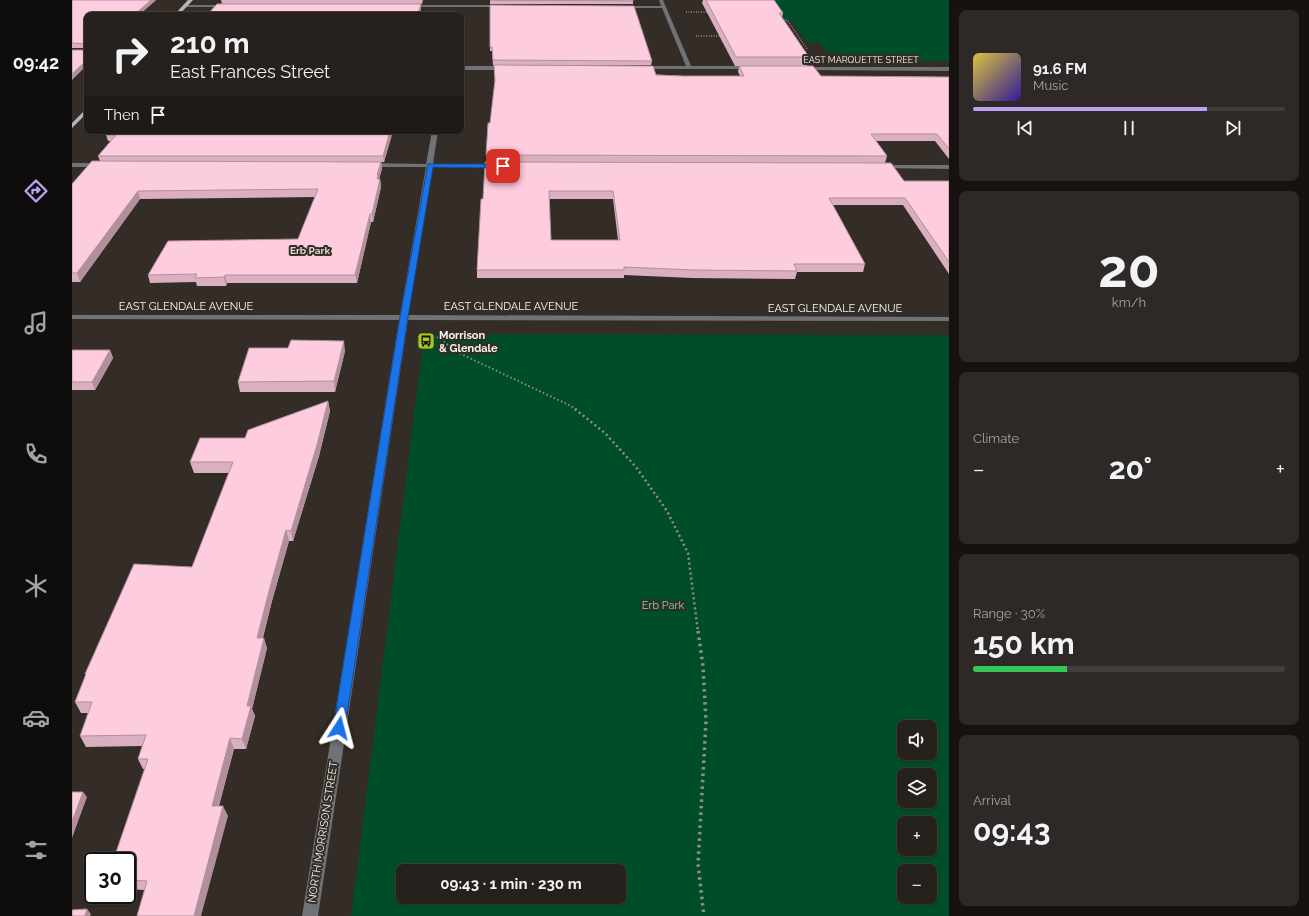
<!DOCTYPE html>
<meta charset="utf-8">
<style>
:root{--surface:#26211d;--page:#2e2926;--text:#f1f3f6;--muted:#a4a3a4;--line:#423e3b;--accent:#bca0f2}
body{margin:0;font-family:Raleway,sans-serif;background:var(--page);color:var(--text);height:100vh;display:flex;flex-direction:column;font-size:15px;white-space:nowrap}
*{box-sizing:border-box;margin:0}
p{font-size:13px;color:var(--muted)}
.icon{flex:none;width:22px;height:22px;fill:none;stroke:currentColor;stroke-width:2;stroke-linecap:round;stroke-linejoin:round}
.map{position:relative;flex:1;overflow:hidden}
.drawer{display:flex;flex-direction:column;gap:10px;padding:10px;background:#151210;width:360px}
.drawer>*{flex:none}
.guide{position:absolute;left:12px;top:12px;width:380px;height:122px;border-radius:8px;box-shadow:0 1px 3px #0004,0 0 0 1px var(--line);background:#26211d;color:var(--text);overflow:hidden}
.buttons{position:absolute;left:825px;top:720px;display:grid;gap:8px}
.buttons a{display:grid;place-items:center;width:40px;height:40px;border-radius:8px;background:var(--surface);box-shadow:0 1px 3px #0004,0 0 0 1px var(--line);font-size:20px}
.speed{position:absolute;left:12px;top:852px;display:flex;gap:8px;font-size:20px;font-weight:700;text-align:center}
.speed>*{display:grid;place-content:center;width:52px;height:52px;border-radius:50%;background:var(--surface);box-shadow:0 1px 3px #0004,0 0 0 1px var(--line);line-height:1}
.speed .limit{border:2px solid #111;border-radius:6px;background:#fff;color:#111}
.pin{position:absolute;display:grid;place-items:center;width:34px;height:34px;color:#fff;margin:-17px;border-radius:8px;box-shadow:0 2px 6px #0006}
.me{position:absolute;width:44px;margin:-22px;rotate:9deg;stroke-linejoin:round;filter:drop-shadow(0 0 3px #0008)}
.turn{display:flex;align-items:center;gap:14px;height:84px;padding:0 20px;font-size:18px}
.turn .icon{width:52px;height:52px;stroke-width:2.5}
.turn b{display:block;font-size:28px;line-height:34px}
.then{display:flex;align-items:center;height:38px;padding:0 20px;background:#0003;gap:8px;font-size:15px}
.big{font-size:30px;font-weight:700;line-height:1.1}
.drawer .widget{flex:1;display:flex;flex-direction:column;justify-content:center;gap:6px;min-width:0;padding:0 14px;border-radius:8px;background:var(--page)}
.drawer .dial{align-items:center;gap:0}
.dial b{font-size:52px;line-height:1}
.song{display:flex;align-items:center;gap:12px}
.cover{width:48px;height:48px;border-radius:6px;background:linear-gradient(135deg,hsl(50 70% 55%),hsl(250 70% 35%))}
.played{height:4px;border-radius:2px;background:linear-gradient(90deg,var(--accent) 75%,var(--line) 75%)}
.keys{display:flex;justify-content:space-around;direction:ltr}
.heat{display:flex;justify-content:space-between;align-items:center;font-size:22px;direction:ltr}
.charge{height:6px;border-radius:3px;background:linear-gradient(90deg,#34c759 30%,var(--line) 0)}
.trip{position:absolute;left:324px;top:864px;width:230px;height:40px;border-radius:8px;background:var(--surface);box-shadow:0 1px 3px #0004,0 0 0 1px var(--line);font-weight:700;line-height:40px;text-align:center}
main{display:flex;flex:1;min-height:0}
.tabs{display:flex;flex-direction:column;width:72px;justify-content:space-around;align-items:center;background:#0f0d0c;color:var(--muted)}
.tabs .icon{width:28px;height:28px}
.tabs .current{color:var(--accent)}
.tabs b{font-size:18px;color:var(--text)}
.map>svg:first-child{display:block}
.green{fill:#004d29;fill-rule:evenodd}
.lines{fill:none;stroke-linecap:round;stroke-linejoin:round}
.path-far3{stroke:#938d88;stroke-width:1.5;stroke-dasharray:1 1.5;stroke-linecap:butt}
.path-far2{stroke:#938d88;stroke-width:2;stroke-dasharray:1.5 2.5;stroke-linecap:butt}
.path-far1{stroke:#938d88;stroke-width:2.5;stroke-dasharray:2 3;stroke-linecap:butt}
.path{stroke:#938d88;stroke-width:3.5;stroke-dasharray:2.5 4;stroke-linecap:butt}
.minor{fill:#707275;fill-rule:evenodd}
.major{fill:#b2b5bd;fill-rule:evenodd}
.wall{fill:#daafbf;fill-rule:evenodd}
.shaded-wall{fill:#b18f9b}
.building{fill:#fdccde;stroke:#b18f9b;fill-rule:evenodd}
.route{fill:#1a73e8;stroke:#114b97}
.labels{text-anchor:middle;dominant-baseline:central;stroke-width:4;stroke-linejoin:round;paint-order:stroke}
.far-street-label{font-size:9px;fill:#f9f4f0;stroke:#332c27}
.far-neighbourhood-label{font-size:10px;font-weight:bold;fill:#e0d7d0;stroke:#332c27}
.street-label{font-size:11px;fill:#f9f4f0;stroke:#332c27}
.poi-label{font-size:11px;font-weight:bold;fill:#f9f4f0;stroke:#332c27;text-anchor:start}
.park-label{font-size:11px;fill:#7bdea1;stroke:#332c27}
</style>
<main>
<nav class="tabs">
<b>09:42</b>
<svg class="icon current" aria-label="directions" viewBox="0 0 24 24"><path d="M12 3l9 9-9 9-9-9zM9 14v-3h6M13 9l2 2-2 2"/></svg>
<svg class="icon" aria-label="music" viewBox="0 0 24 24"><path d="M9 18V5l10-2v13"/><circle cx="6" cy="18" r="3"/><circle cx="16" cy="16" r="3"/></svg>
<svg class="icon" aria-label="phone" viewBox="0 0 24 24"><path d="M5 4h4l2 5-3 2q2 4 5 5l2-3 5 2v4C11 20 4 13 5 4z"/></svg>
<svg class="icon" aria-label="climate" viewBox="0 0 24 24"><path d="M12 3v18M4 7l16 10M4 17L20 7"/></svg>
<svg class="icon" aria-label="car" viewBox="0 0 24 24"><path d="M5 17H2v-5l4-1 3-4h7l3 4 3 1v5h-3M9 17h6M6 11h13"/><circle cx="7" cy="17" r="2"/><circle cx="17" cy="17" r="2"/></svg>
<svg class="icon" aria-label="filters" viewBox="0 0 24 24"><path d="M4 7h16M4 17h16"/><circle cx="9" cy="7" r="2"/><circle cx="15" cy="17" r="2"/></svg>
</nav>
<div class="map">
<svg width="877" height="916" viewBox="0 0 877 916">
<rect width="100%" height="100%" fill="#332c27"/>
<!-- green -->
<path class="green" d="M689 0H877V61H808L753 51 748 42 735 43 720 21H709Z
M352 334 877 335V916H279ZM832 727H858V753H832ZM832 775H858V801H832ZM832 823H858V849H832ZM331 871H547V897H331ZM832 871H858V897H832Z"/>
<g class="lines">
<!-- path-far3 -->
<path class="path-far3" d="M614 12H637
M709 20H715L736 50
M624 36H649"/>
<!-- path-far2 -->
<path class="path-far2" d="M365 337 387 353 499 406 505 410"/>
<!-- path-far1 -->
<path class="path-far1" d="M503 409 533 433 564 467 595 511 616 553 626 632"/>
<!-- path -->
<path class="path" d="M626 631 631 666 634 721 626 864 632 916"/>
<!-- minor -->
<path class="minor" d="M587 0H591L619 66H679L681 67V69H567V67L569 66H614L590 8H551L549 7 551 6H589Z
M111 5H157L159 6 157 7H113Z
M337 5H431L433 6 431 7H335Z
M389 66H435L438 68 435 70H389Z
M729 67H877V71L731 70 729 69Z
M360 131H366L361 164H426L429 166 426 168 360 167 336 315 877 317V321L336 320 246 916H230L327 320 0 319V315H328L354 167H296L293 165 296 163 354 164Z
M0 163H30L33 165 30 167H0Z
M810 165H877V169L808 168V166Z"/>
<!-- major -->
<path class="major" d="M116 0H121L107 15H102Z
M15 108V113L0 128V123Z"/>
</g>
<!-- wall -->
<path class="wall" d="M0 0H84L67 15 15 48H0Z
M149 0H351L350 4H150Z
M418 0 561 1V4H418Z
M631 0H702L711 13 710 18 737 57 735 66H663L630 3Z
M418 5 580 61 579 65H421L420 51H418Z
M422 65 611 76H668L666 72 667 66 749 76 877 77V159L863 141H804L815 156 813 163 832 181H877V274L831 205H761L793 264 791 272H725L723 279 620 278 552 275V278H405V270L414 162V155L423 83ZM477 199H541L546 240H479Z
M38 131H321L312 162H309L310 169 307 179H308L309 187 301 222H299L285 283H155L154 286H125L124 282 78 283 76 275 226 239 243 197 68 199 8 282H0V184L28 161 26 156 39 141H36L34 135Z
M0 350H38L41 358 23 390H0Z
M273 351 263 392H168L166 382Z
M256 401 258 411 247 456 221 541H217L200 601 191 638 195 648 180 709 183 716 174 749H162L147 806 156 816 72 890 55 889V861L73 769H71L66 759 70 746 14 747 8 736 16 713H9L3 702 14 676 13 674 120 567 157 473H122L118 462Z"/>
<!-- shaded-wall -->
<path class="shaded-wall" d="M79 0H84L67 15H62Z
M349 4V9L348 15H346Z
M15 60V65L0 80V74Z
M318 131H321L312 162 311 156Z
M309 162 310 169 307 179V183L308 179 309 187 301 222 300 214 306 187 305 175Z
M66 191 68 199 8 282 5 273Z
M298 214 299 222 285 283 283 275Z
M153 275 155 283 154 286 152 277Z
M272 341 273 351 263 392 262 381Z
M38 350 41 358 23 390 20 382Z
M256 401 258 411 247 456 221 541 219 531Z
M214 530 217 541 200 601 188 648 185 638 197 591Z
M192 638 195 648 180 709 183 716 174 749 170 739 175 706Z
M158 738 162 749 144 815 140 806Z
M11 792 15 797 0 838V822Z
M151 806 156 816 129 916H122Z
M15 909 19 914 18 916H13Z"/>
<!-- building -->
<path class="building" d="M0 0H79L62 15H15V46V44L0 43Z
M418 0H561V1Z
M634 0H702L711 13H707L737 57H664Z
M145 4H349L346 14H352V15H135Z
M418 5 562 6 580 61 421 60 420 47H418Z
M15 49V60L0 74V50H14Z
M422 65 581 66 584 75 611 76H672L667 66H741L749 76 877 77V149L865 134H799L815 156 414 155 416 123H418L423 80Z
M38 131H318L311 156H26L44 135H34Z
M20 161 309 162 305 175H306L305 179H308L300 214H298L283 275H153L152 277 123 278 125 274 76 275 96 241 226 239 246 189 66 191 5 273H0V184Z
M413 162 819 163 832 181H877V262L833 198H757L793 264H722L725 271 621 270 552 267V270H405L409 199H411ZM477 191H541L548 240H479Z
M219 340 272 341 262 381 166 382 177 348H216Z
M0 350H38L20 382H0Z
M256 401 245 445 219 531 214 530 197 591 185 638H192L175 706H179L170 739 158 738 140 806H151L122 916H65L75 881 55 880V861H41L76 759H66L74 735 8 736 20 702H3L14 674H13L62 564 120 567 161 462H118L128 438H173L176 430Z
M0 792H11L0 822Z
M15 909 13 916H0V910Z"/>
<!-- route -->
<path class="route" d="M356 164H431L434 166 431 168 361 167 336 317 273 728 272 732 267 733 263 732 261 728 328 317Z"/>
<!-- icons -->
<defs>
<g id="bus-square" transform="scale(0.9)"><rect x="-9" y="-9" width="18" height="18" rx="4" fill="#a7c81f" stroke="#332c27"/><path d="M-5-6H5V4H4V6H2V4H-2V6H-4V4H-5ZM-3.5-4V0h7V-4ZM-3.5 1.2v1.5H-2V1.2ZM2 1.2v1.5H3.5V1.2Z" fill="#111"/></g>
</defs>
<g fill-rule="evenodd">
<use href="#bus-square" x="354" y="341"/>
</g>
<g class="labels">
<!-- far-street labels -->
<g class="far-street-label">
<text x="789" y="60">EAST MARQUETTE STREET</text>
</g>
<!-- far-neighbourhood labels -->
<g class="far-neighbourhood-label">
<text x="238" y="250">Erb Park</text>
</g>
<!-- street labels -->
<g class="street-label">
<text x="114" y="306">EAST GLENDALE AVENUE</text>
<text x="439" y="306">EAST GLENDALE AVENUE</text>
<text x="763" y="308">EAST GLENDALE AVENUE</text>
<text transform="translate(251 832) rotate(-81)">NORTH MORRISON STREET</text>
</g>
<!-- poi labels -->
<g class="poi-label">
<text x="367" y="335">Morrison<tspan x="367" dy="13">&amp; Glendale</tspan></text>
</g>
<!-- park labels -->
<g class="park-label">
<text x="591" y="605">Erb Park</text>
</g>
</g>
</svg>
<div class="buttons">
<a><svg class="icon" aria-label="sound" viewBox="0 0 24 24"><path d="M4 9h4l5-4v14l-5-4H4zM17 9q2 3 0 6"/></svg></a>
<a><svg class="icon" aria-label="layers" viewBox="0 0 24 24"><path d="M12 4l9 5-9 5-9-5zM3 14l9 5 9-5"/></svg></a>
<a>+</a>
<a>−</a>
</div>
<div class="speed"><div class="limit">30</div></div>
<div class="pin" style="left:431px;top:166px;background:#d93025"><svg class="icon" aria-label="arrive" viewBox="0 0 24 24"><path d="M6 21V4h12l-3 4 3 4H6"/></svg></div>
<svg class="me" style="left:267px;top:728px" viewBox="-20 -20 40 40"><path d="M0-17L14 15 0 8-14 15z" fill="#1a73e8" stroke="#fff" stroke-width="4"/></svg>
<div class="trip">09:43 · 1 min · 230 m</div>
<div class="guide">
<div class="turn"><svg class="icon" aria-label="right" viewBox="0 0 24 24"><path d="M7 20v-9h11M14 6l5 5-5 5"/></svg><div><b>210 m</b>East Frances Street</div></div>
<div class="then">Then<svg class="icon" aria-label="arrive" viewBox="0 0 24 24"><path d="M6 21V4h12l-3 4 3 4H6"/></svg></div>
</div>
</div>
<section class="drawer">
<div class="widget">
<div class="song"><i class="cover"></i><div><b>91.6 FM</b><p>Music</p></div></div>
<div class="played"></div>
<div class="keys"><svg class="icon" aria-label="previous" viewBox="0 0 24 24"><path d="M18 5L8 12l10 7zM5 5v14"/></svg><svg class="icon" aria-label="pause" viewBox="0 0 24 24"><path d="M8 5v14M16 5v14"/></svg><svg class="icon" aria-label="next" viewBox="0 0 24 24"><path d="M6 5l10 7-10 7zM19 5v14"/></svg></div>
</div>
<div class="widget dial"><b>20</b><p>km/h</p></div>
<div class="widget"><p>Climate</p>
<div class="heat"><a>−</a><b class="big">20°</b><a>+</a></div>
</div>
<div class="widget"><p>Range · 30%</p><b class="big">150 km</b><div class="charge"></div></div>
<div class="widget"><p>Arrival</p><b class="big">09:43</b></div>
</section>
</main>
